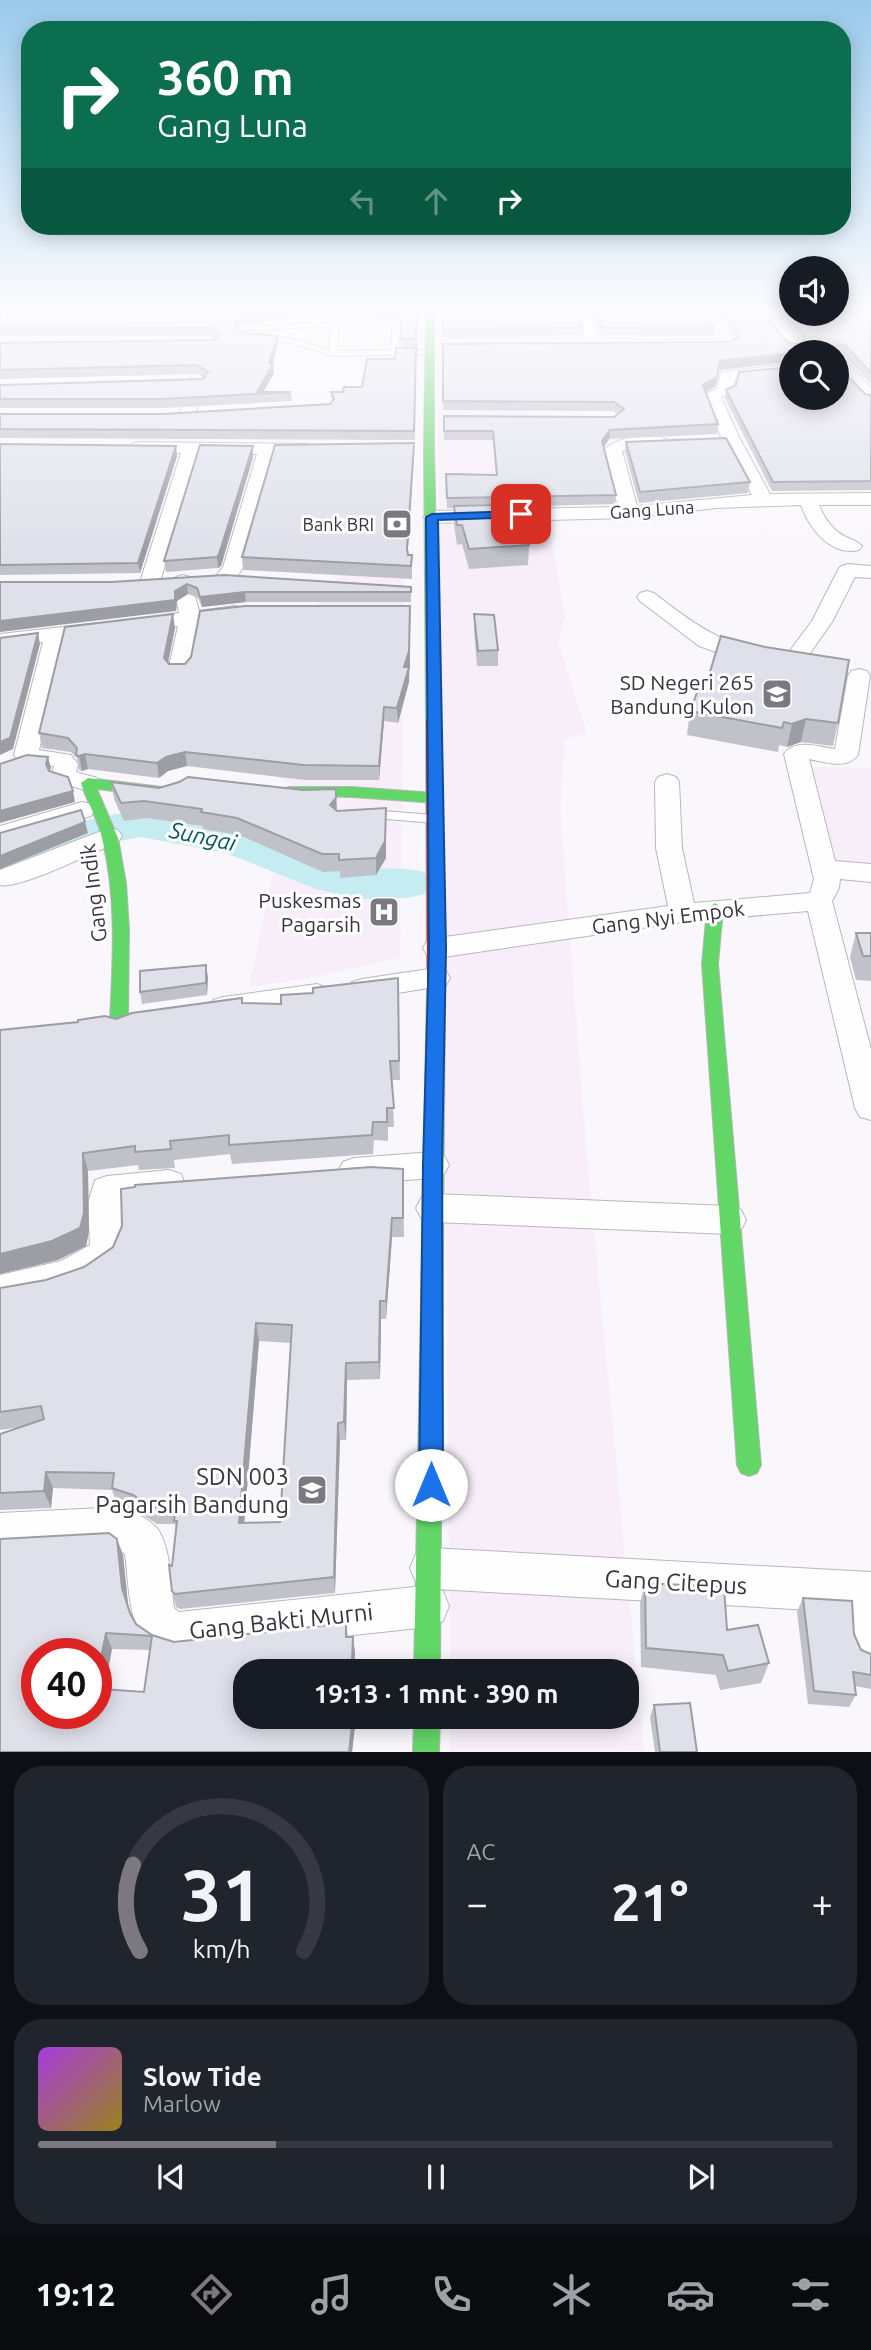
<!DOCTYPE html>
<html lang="id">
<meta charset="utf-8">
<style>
:root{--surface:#171b24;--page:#20242c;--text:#f1f3f6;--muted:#9ea1a6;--line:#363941;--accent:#7c7880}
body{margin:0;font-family:Ubuntu,sans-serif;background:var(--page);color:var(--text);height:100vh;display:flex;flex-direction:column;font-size:26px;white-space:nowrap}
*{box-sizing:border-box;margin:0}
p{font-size:23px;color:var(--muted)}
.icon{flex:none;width:38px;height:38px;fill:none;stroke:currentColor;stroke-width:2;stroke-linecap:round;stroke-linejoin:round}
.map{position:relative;height:1752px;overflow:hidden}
.side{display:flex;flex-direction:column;gap:14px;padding:14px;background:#0d0f14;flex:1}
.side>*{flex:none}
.banner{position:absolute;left:21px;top:21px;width:830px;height:214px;border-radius:28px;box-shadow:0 4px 18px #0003;background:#0b6e4f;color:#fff;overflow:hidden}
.buttons{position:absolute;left:779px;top:256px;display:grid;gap:14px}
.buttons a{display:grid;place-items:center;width:70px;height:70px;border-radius:50%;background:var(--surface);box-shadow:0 4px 18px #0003;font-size:35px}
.speed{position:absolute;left:21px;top:1638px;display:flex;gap:14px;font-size:35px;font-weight:700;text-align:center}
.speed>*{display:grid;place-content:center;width:91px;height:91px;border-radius:50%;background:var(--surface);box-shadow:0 4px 18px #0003;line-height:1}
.speed .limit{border:10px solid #d22;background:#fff;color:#111}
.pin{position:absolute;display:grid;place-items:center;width:60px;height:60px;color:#fff;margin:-30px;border-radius:14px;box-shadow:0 4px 10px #0006}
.me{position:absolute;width:77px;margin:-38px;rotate:0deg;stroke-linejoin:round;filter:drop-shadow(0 0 5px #0008)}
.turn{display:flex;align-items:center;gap:24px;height:147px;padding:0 21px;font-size:32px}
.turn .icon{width:91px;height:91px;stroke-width:2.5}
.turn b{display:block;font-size:49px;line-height:60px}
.lanes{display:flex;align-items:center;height:66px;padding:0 21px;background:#0003;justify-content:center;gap:35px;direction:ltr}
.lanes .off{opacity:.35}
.big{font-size:52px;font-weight:700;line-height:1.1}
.side .card{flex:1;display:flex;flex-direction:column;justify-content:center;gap:10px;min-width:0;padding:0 24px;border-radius:28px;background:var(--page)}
.side .dial{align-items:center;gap:0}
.dial svg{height:182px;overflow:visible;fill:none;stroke:var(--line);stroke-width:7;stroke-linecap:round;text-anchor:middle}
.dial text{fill:var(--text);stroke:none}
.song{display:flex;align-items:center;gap:21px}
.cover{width:84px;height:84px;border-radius:10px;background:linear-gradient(135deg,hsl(280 70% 55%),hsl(50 70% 35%))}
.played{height:7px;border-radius:4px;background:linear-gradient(90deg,var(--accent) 30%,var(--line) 30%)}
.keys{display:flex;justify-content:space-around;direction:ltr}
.heat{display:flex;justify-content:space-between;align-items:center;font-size:38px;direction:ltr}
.side .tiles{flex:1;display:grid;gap:14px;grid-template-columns:1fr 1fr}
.card:last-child{grid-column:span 2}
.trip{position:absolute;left:233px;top:1659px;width:406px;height:70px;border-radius:28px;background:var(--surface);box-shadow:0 4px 18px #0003;font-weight:700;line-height:70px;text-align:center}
.dock{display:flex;height:112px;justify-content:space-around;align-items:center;background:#090b0e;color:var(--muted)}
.dock .icon{width:49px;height:49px}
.dock .on{color:var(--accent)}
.dock b{font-size:32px;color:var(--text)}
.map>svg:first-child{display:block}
.commercial{fill:#f7eefa}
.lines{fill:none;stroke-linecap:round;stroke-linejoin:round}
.river{fill:#c5ecf1;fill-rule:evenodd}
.lane-casing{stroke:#b9b6bd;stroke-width:2}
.street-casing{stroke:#b9b6bd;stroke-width:2}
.fast-casing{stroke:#b9b6bd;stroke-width:2}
.jam-casing{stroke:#b9b6bd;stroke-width:2}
.path{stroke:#dfdee0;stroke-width:2.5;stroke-dasharray:2 3.5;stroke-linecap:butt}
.lane{fill:#fefeff;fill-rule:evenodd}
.street{fill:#fefeff;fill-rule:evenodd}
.fast{fill:#63d668;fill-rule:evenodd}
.jam{fill:#b3261e;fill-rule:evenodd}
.wall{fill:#c1c1ca;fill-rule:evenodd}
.shaded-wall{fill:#9d9da4}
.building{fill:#e0e0eb;stroke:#9d9da4;stroke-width:2;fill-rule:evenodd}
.route{fill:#1a73e8;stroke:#114b97;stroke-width:2}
.labels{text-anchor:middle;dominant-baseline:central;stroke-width:6;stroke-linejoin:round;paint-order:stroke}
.far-street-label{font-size:18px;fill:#39343e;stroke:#fff}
.far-poi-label{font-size:18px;fill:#39343e;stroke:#fff;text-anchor:end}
.poi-label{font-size:21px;fill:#39343e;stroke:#fff;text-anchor:end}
.street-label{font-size:21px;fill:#39343e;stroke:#fff}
.water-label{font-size:23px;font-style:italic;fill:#05585e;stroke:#fff}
.near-poi-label{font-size:24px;fill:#39343e;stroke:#fff;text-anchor:end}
.near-street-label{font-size:24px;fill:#39343e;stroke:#fff}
</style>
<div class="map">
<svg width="871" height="1752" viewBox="0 0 871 1752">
<rect width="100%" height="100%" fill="#f9f7fc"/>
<!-- commercial -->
<path class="commercial" d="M437 307H511L565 616 558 641 587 733 565 739 560 808 586 1146 644 1751H451L450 1717H626V1671H450Z
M406 480 400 958 304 979 249 987 292 784 235 760 293 621 332 593 352 532Z
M811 767 871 768V869L830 867Z"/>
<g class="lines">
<!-- river -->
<path class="river" d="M141 809C189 818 237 825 284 841 304 848 323 860 344 865 371 872 398 865 424 872L431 883 424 894 408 898 362 899 316 889 226 853 141 837 108 843 0 886V854L82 821Z"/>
<!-- lane casing -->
<g class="lane-casing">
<path id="lane" d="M333 322 339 326 337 351 391 350 392 327 396 325 400 327 399 350H430L434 352 430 354 333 356 291 343 248 339 238 335 239 328 243 326ZM331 326 329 350 292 339 246 334 247 330Z
M368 810 435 815 442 819 435 823 363 817 361 814 363 811Z"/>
</g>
<!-- street casing -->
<g class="street-casing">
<path id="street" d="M0 307H130L137 311C128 318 99 320 91 311H0Z
M215 307 228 308 195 415 187 420 181 419 179 415Z
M576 307H590L600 338 651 340 719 339 690 307H705L723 323 737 343 729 348C636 350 542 347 449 349L441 344 449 339 585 338Z
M754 307H768L799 344 802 347 799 350H789Z
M836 355 842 357 871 388V403L865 401 836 370Z
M791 364V374L735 379 732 394 721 397 739 437 770 494 871 493V505H819C825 519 832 530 846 537 853 540 857 541 862 546L859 550C831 557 809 528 801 505L716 508 629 518 432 523 423 517 432 511 618 507 604 450C615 437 658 430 670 442 658 453 637 444 622 451L637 506 752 495 721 437 704 395 718 388 721 372Z
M140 442 308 444 317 449 308 454H274L243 568C236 578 231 584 218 581L215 577 223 567 257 454 199 453 160 582 157 586H143L140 582 181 453 134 451 131 447 134 443Z
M848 564 871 566V578L855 577 832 622 799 669H783L780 664 812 621 838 570 841 566Z
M183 575 190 577 199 611 235 606 242 608 245 612 242 616 200 623 190 671 187 676H171L168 671 178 626 137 631 130 629 126 625 130 621 179 613 173 581 176 577Z
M647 591 654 593C688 620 718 641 760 653L763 658 760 663 752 665 699 646 640 601 637 597 640 593Z
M99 623 106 625 110 629 106 633 65 639 39 750 71 755 78 764 76 772 97 778 100 783 97 788 88 791 54 781 51 776 54 766 18 760 14 755 43 642 0 646V634Z
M859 669 867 671 870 676 858 755C847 770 825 762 809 759L835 861 871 864V882L840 879 839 888 832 901 871 1049V1120L860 1117 855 1108 808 911 683 922 437 958 427 955 423 948 427 941 437 938 668 906 656 848 655 782 658 777 667 774 676 777 679 782 682 848 694 903 810 893 814 879 784 754C795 738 819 747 835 749L848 676 851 671Z
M82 802 91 804 94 810 91 816 0 842V826Z
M109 828 118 830 122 836 118 842C96 851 19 890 0 885V870Z
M436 968 446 971 450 978 446 985 362 999 352 996 348 989 352 982 362 979Z
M317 984 327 988 331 995 327 1002 223 1019 213 1016 209 1008 213 1000 223 997Z
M433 1152 444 1156 449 1165 444 1174 433 1178 354 1184 343 1180 338 1171 343 1162 354 1158Z
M169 1170 181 1174 185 1184 181 1194 169 1198 121 1202C121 1216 127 1233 123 1246 111 1289 38 1298 0 1305V1275L61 1261 90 1245 88 1203 95 1180 107 1176Z
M433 1194 729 1206 741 1210 746 1220 741 1230 729 1234 433 1222 421 1218 416 1208 421 1198Z
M122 1507C134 1512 152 1520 159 1531 171 1551 171 1585 174 1608L179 1612 424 1586 416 1582 410 1568 416 1554 430 1548 871 1572V1668L856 1662 850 1647 848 1612 436 1589 443 1591 449 1606 443 1621 428 1627 179 1654C170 1651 160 1649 152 1645 127 1629 129 1580 125 1554L116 1547 0 1553V1513Z"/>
</g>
<!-- fast casing -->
<g class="fast-casing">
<path id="fast" d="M426 307H434V447L440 721 433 725 426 721 424 447Z
M88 778 162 787 169 792 162 797 97 789 118 838 126 883 129 929 128 1020 125 1025H113L110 1020C113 960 117 897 102 838 98 819 87 802 81 783Z
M288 787H352L436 793 443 798 436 803 352 797 283 795 281 792Z
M715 903 723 909 718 964 761 1465 757 1473 749 1476 741 1473 737 1465 702 964 707 909Z
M436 982 442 984 445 988 440 1671H414L427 988 430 984Z
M414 1717H440L439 1752H413Z"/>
</g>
<!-- jam casing -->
<g class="jam-casing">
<path id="jam" d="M433 717 440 721 445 988 442 992H430L427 988 426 721Z"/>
</g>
<!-- path -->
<path class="path" d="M344 316 381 315"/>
<!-- lane -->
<use href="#lane" class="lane"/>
<!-- street -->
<use href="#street" class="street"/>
<!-- fast -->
<use href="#fast" class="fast"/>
<!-- jam -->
<use href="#jam" class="jam"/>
</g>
<!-- wall -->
<path class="wall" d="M0 307 95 310 182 307H335V314L287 316 285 321 242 324 236 328V329L247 333 278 336V344L272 364H273L274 373 263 392H291L292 401 164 408H0V385L203 378 198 374 0 379V343L214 340 215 339 211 336H0Z
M374 307H418L417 347H402L400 319 376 320Z
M442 307 582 327V335L443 337Z
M591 307H696L714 328 713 336 602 335Z
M708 307H758L788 343 801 344V343L771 307H871V384L844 355 836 353 791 352V362L719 370 716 386 706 392 718 424 717 434 609 439 604 447 616 495 615 504 538 506 542 523 541 542 527 543 529 545 528 565 469 569 462 544 457 545 454 525V508H447L446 474 496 475 493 440H444V416L614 417 618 414 613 411 443 410V344L730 342 737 338 725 321Z
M416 348 415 440 0 438V414H163L330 404 332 402 331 392H343L362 387 395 359Z
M726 390 865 394 871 395V490L772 491 725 399Z
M626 442 750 482 748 493 639 503 625 452Z
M0 444 177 456 140 573 0 575Z
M414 455 407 554 408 555H412V579L243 570 242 557Z
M253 457 221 566 218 568 166 572 164 561Z
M0 582 411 587V602H246L202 607 198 598 188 594 177 601 176 611Z
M474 614 498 650V666H477L474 630Z
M175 628 168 663 169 664 410 666 409 682 398 723 384 721 379 780H305L187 766 168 771 159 778 88 769 82 771 79 770 77 758 71 752 42 748 39 733Z
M698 690 838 723 833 746 801 742 787 747 779 745 778 752 687 735 690 711Z
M111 782 159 788 303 790 336 789 337 811 386 808V858L376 875 340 878V871L323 872 239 835 203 829V826L147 818 124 821 114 799Z
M856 933H871V981L856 980 850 957Z
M208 977 207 995 142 1004 140 992Z
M398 978 400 1080H392L394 1127H388V1141L374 1140 373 1154 232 1164 230 1154 174 1160 175 1168 139 1170 138 1165 88 1171 89 1231 86 1246 58 1260 0 1274V1030L116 1019 242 998V1003L281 1004 313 993Z
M403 1169 404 1237H392L386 1319H381L380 1379 347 1380 346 1440H340L335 1593 180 1609 176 1607 172 1591V1566L176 1528 175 1524H157L138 1512 117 1505 112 1490 53 1488 51 1508 0 1510V1434L20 1427 0 1430V1288L46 1280ZM259 1341 291 1343 280 1522 244 1523Z
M117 1539 123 1555 128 1604 132 1617 136 1624 152 1635 174 1642 346 1623 348 1637H353L355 1653 354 1671H245L356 1717 352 1752H0ZM112 1649 150 1650 144 1692 110 1689 106 1680Z
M645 1583 727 1630 769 1663 761 1683 720 1690 716 1675 641 1667 640 1603Z
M803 1598 854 1634 861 1650 871 1654V1689L855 1686 856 1695 849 1707 808 1704 797 1612Z
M654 1705 697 1752H655L650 1717Z"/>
<!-- shaded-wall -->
<path class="shaded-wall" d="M241 315 242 324 236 328V319Z
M278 336V344L271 368 273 364 274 373 262 394 257 392 269 363Z
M791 353V361L719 370 716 386 702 394 703 385 720 361Z
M610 430 609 439 601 451 602 441Z
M414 443V455L407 562V549Z
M176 446 177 456 140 573 138 563Z
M253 446V457L221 566 218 568 217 557Z
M187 584 188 594 177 601 176 611 0 632V621L175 591Z
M245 592 246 602 202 607 200 597Z
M410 606V666L404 682V667Z
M173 614 175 628 166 672 164 658Z
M38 633 40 644 13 749 0 755V742Z
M409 667V682L398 723 397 708Z
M384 707V721L379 780V766Z
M806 719 801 742 787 747 792 724Z
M185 752 187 766 168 771 159 778 157 763 166 757Z
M85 754 88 769 82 771 79 756Z
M48 757 51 768 48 775 46 764Z
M73 791 75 802 0 823V811Z
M336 798 337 815 330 805Z
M386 808V858L376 875V858Z
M85 822 88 833 0 869V856Z
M206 965 208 977 207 995 206 983Z
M83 1153 88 1171 89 1231 86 1246 58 1260 0 1274V1254Z
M392 1218V1237L386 1319V1301Z
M380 1301 381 1319 380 1379 379 1362Z
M256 1323 259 1341 243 1539 239 1523Z
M346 1363 347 1380 346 1440 344 1422Z
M338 1423 340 1440 335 1593 334 1577Z
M46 1472 53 1488 51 1508 44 1491Z
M117 1539 123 1555 128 1604 135 1629 122 1588Z
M106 1633 112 1649 106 1680 111 1691 109 1703 97 1677Z
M353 1637 355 1653 354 1671 352 1662Z
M353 1717H356L352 1752H349Z"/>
<!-- building -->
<path class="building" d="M0 307H91L95 310 182 307H320L286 308 285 313 241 315 236 319V329L247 333 278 336 269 363 273 364 257 392H291L163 399H0V385L203 379 208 372 197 365 0 370V343L214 340 220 334 210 327 0 328Z
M375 307H417L416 339H402L400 311 376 312Z
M442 307H577L582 327 443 329Z
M595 307H696L714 328 603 327Z
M719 307H758L788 343 801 344 806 338 779 307H791V313H836V307H871V373L846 346 836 344V352H791V353L720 361 717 377 703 385 718 424 610 430 602 441 616 495 447 498 446 474 497 475 493 431H444V416L614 417 624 409 614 402 443 401V344L730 342 740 336V333L726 312Z
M396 348H416L414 431 0 429V414H163L330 404 334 399 331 392H343L344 387H362L367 359H395Z
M836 364 865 394 871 395V481L773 482 726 390 736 385 739 372 791 367V397H836Z
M726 438 750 482 640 492 626 442Z
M414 443 407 549 408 555H412L411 566 242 557 275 445Z
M0 444 176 446 138 563 0 565Z
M200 445 253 446 219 554 217 557 164 561Z
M538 504 542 523H520L529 545 469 549 462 525H457L454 506Z
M224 575 411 587V592H245L200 597 197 588 187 584 175 591V600L0 621V582H111Z
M245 606H410L409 651 404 667H409L397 708 384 707 379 766 304 765 185 752 166 757 157 763 85 754 79 756 76 755 77 748 68 738 39 733 65 627 173 614 164 658 169 664H185L191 657 200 611Z
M474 614 494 615 498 650 478 651Z
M38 633 10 738 0 742V638Z
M721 636 765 647 849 660 838 723 806 719 792 724 784 722 782 728 690 711 698 690 704 691Z
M27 755 48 757 46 764 49 771 68 777 73 791 0 811V764Z
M188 777 303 790 336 789V798L330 805 337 811 386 808 385 841 376 858 339 860V854H322L237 818 201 812 202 809 144 801 121 803 111 782 159 788 179 782Z
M81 810 85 822 0 856V833Z
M856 933H871V956H863Z
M206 965V983L140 992V971Z
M398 978 399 1061H390L394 1108H387V1122H373L372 1135 229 1145V1135L170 1141 171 1149 135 1152V1146L83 1153 84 1213 80 1228 52 1241 0 1254V1030L78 1022V1020L105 1016 116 1019 132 1013 242 998V1003L281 1004V995L313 993V988Z
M371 1167 403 1169V1218H392L386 1301H380L379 1362 346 1363 344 1422 338 1423 334 1577 175 1594 172 1591 169 1565 172 1566 177 1521H174L176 1507 152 1508 133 1495 112 1488 114 1473 46 1472 44 1491 0 1493V1434L44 1419 41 1406 0 1412V1288L46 1280 84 1267 113 1247 122 1226 121 1189 135 1187V1185ZM256 1323 292 1325 280 1522 239 1523Z
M109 1533 117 1539 122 1588 130 1613 136 1624 152 1635 174 1642 346 1623V1637H353L352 1662H345L344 1671H245V1717H353L349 1752H0V1539ZM106 1633 152 1636 144 1692 102 1689 104 1677H97ZM37 1654H96V1713H37Z
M645 1583 724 1587 727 1630 758 1625 769 1663 728 1671 723 1655 646 1648Z
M803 1598 852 1601 854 1634 861 1650 871 1654V1675L853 1672 856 1695 814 1691Z
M690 1703 697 1752H660L654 1705Z"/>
<!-- sky -->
<linearGradient id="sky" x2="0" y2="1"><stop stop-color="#9acaec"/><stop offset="0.56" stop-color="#fcfbfe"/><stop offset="1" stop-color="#fcfbfe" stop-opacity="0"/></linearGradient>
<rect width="871" height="552" fill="url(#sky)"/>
<!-- route -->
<path class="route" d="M521 511 526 514 525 517 438 520 446 948 442 1165 443 1485 439 1493 431 1497 423 1493 419 1485 423 1165 429 948 426 517 432 514Z"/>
<!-- icons -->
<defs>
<g id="bank-square" transform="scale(1.575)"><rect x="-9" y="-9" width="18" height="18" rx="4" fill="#7c7880" stroke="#fff"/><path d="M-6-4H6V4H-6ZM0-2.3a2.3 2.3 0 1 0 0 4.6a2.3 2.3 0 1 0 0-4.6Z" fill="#fff"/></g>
<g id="school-square" transform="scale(1.575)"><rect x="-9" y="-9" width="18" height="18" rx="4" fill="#7c7880" stroke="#fff"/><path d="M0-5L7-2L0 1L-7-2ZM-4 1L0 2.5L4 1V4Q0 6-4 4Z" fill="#fff"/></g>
<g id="hospital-square" transform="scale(1.575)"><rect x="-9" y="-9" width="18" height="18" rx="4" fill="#7c7880" stroke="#fff"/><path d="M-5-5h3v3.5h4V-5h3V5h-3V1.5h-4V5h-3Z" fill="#fff"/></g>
</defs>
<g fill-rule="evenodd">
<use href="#bank-square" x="397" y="524"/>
<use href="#school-square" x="777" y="694"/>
<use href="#hospital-square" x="384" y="912"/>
<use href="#school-square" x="312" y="1490"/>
</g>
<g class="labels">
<!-- far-street labels -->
<g class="far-street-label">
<text transform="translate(652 509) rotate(-4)">Gang Luna</text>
</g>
<!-- far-poi labels -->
<g class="far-poi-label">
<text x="374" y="524">Bank BRI</text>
</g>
<!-- poi labels -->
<g class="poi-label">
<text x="754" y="682">SD Negeri 265<tspan x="754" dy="24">Bandung Kulon</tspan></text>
<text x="361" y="900">Puskesmas<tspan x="361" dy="24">Pagarsih</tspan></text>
</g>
<!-- street labels -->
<g class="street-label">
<text transform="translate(93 893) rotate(-97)">Gang Indik</text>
<text transform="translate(668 917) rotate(-7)">Gang Nyi Empok</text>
</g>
<!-- water labels -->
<g class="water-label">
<text transform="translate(203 836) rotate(12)">Sungai</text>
</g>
<!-- near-poi labels -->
<g class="near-poi-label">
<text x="289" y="1476">SDN 003<tspan x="289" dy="28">Pagarsih Bandung</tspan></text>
</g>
<!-- near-street labels -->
<g class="near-street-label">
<text transform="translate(676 1582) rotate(3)">Gang Citepus</text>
<text transform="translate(281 1621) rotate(-6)">Gang Bakti Murni</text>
</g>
</g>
</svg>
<div class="buttons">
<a><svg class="icon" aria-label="sound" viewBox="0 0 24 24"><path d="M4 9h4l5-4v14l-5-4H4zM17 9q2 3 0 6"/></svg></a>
<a><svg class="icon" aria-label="search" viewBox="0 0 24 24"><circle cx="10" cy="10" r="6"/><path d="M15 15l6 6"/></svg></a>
</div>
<div class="speed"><div class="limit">40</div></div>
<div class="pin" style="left:521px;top:514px;background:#d93025"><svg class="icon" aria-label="arrive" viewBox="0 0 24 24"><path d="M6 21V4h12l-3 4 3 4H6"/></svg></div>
<svg class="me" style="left:431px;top:1485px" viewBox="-20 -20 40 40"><circle r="19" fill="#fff"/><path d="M0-13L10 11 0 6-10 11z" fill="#1a73e8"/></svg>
<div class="trip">19:13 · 1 mnt · 390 m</div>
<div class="banner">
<div class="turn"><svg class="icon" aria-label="right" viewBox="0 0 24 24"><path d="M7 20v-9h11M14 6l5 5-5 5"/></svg><div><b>360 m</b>Gang Luna</div></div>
<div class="lanes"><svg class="icon off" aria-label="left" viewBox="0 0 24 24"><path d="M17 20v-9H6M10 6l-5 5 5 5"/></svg><svg class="icon off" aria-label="ahead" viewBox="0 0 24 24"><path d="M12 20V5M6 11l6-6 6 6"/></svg><svg class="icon" aria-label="right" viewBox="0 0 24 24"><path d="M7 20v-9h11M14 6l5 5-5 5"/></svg></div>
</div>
</div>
<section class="side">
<div class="tiles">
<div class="card dial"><svg viewBox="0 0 100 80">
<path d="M14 69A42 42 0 1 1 86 69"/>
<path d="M14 69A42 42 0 0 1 11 31" stroke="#7c7880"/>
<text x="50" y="56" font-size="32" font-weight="700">31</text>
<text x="50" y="72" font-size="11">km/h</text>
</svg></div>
<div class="card"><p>AC</p>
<div class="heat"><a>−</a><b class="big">21°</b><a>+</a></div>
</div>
<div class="card">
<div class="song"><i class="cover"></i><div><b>Slow Tide</b><p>Marlow</p></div></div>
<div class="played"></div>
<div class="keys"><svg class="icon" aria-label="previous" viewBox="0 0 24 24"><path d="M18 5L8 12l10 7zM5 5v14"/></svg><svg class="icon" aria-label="pause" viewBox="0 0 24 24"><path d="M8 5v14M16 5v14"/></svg><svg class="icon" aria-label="next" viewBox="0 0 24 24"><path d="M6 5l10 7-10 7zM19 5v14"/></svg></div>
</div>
</div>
</section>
<nav class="dock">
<b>19:12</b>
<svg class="icon on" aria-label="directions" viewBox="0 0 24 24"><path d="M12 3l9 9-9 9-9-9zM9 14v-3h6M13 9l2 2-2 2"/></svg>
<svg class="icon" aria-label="music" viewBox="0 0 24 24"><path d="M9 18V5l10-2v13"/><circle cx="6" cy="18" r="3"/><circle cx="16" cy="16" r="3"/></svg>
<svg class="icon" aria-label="phone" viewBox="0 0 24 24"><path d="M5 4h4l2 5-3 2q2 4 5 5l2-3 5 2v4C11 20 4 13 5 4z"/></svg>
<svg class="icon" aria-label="climate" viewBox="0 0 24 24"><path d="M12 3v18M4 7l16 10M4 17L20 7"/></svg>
<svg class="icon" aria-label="car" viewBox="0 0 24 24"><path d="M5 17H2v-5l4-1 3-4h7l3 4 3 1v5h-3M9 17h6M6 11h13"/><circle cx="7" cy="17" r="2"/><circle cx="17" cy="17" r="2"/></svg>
<svg class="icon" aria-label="filters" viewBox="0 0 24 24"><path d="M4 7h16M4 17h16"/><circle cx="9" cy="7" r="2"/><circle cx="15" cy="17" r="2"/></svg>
</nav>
